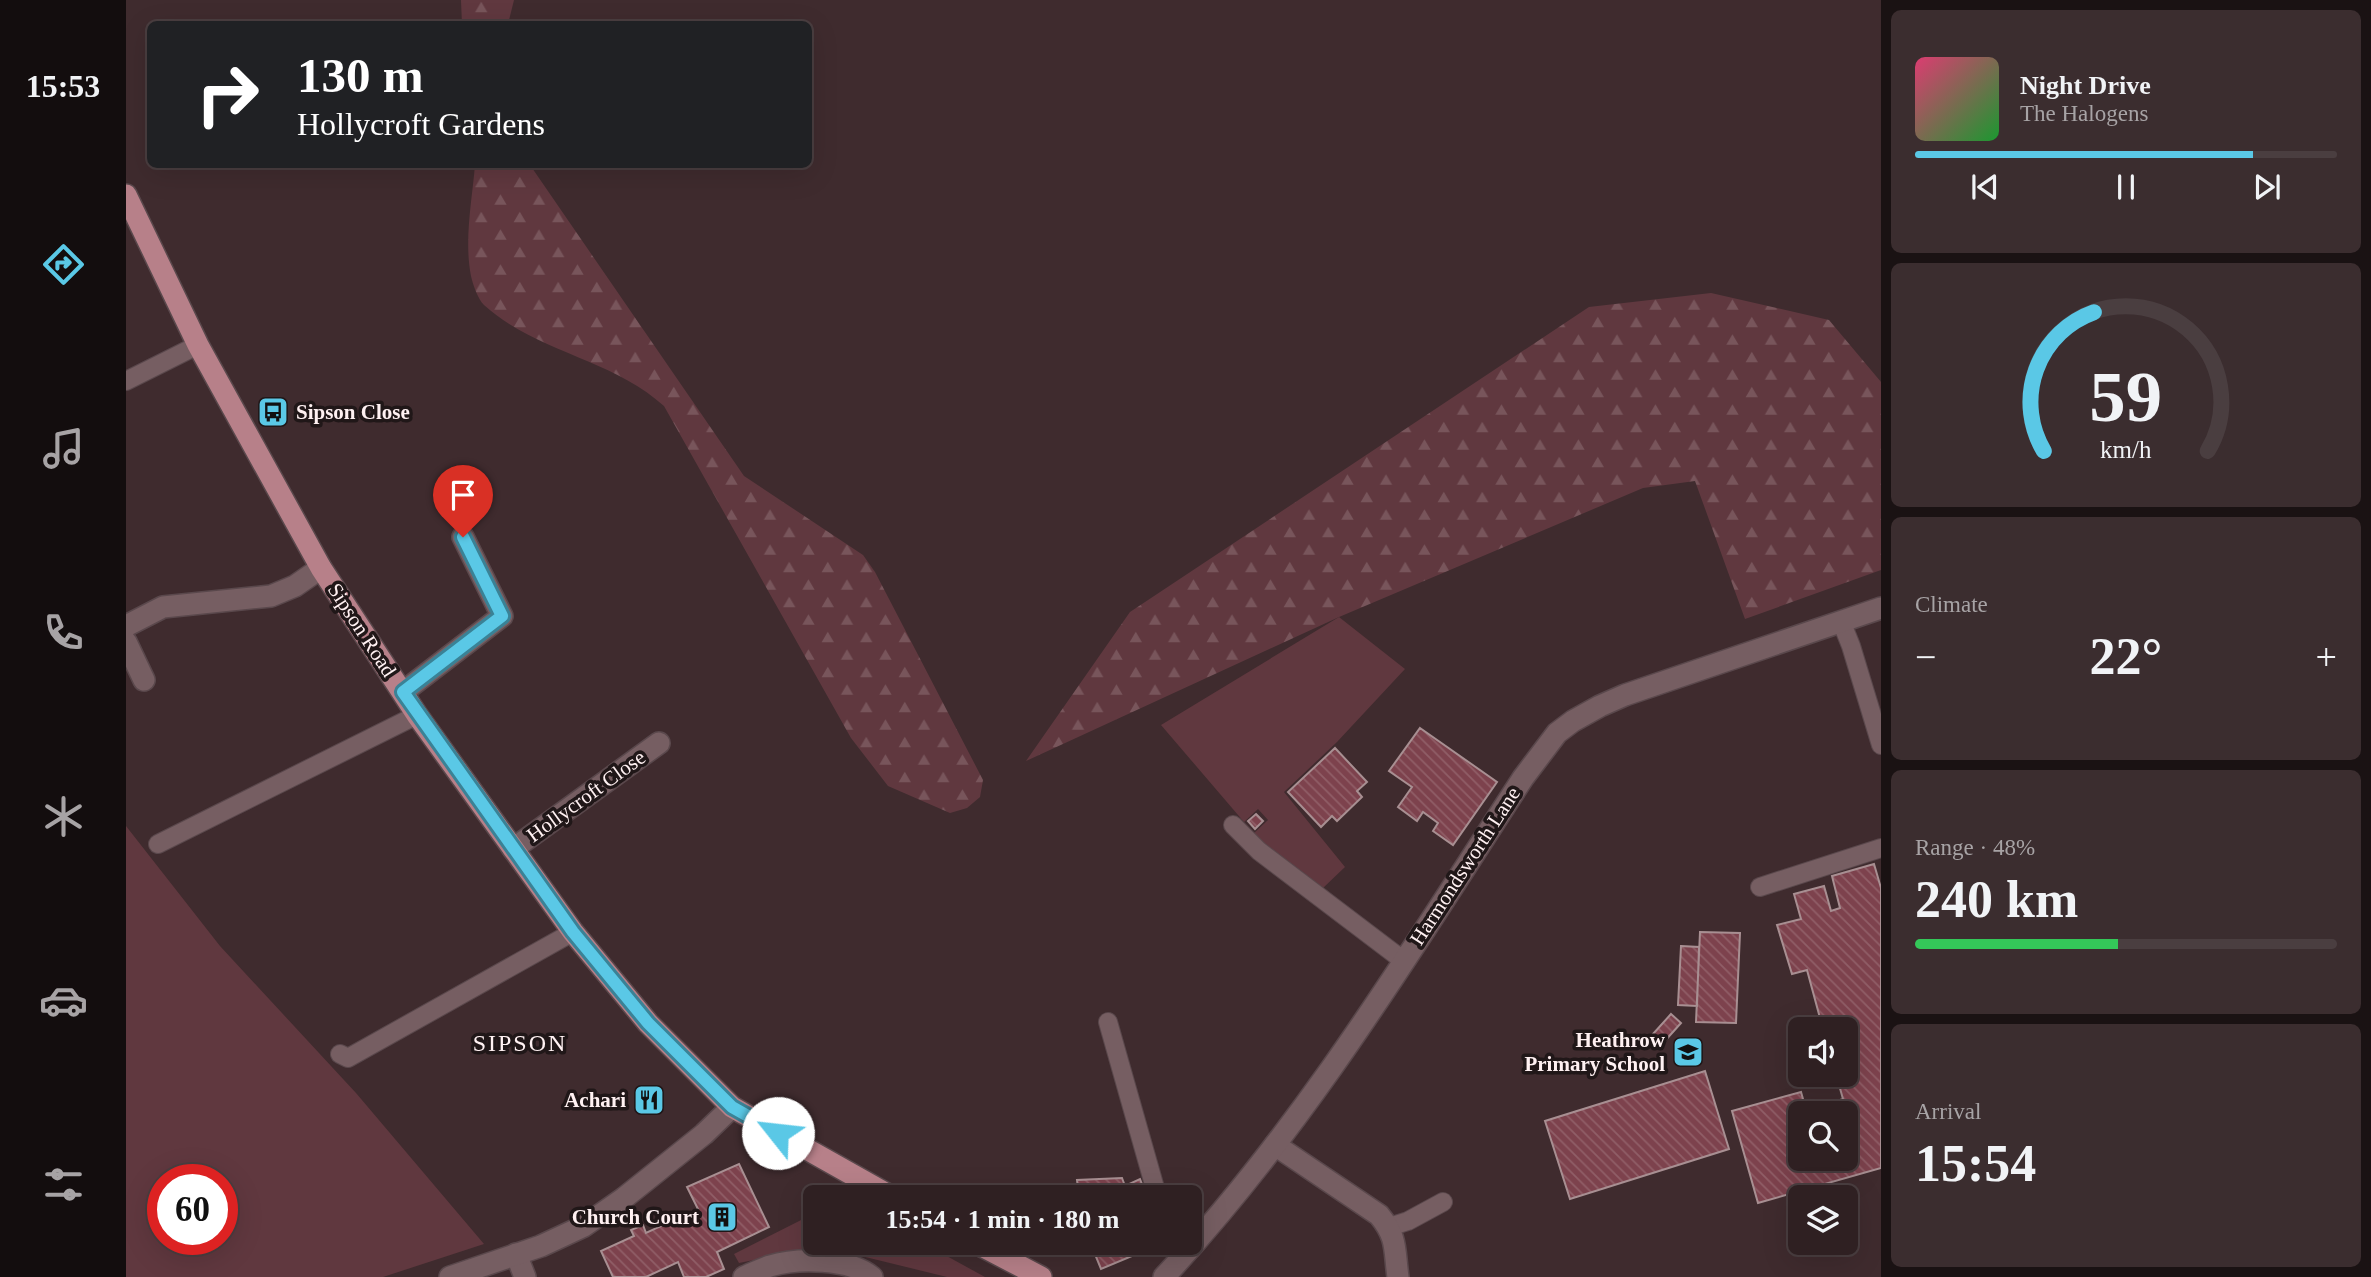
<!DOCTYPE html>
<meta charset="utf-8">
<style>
:root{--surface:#2f2022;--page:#3b2d2f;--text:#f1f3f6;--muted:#a7a3a5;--line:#4a3e40;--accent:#5ac8e6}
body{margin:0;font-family:"Times New Roman",serif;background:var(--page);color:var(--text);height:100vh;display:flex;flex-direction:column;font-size:26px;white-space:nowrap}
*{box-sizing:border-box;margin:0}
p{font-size:23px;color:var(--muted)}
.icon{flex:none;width:38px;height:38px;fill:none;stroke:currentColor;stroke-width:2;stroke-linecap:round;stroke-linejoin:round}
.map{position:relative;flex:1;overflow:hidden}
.panel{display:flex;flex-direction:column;gap:10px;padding:10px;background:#1a1213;width:490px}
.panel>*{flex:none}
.hud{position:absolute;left:21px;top:21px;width:665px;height:147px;border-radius:10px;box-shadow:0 7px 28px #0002,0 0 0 2px var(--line);background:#202124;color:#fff;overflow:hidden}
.fabs{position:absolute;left:1662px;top:1017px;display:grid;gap:14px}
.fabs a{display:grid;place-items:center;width:70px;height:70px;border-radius:10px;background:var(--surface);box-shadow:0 7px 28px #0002,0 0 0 2px var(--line);font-size:35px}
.speed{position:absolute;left:21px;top:1164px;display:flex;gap:14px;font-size:35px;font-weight:700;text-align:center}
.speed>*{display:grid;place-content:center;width:91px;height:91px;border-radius:50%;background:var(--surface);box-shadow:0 7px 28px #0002,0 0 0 2px var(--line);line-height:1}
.speed .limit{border:10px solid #d22;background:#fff;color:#111}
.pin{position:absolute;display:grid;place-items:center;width:60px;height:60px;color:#fff;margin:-72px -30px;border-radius:50% 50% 50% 0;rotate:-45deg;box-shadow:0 0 7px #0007}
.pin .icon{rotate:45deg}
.me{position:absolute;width:77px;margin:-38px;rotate:299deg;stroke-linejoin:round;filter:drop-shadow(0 0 5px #0008)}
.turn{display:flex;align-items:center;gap:24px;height:147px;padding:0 35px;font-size:32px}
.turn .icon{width:91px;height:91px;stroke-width:2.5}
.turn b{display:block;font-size:49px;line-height:60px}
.big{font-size:52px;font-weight:600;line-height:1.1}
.panel .tile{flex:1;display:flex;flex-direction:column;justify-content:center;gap:10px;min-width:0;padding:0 24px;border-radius:10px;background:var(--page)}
.panel .dial{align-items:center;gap:0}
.dial svg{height:182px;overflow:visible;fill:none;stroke:var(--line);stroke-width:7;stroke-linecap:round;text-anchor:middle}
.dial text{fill:var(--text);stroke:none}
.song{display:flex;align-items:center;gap:21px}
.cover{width:84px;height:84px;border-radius:10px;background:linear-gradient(135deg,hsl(340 70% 55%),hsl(130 70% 35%))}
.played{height:7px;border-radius:4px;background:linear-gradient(90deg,var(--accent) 80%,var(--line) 80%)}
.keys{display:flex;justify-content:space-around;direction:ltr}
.heat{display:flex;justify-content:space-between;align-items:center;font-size:38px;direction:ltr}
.charge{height:10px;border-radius:5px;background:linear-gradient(90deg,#34c759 48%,var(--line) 0)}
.trip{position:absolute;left:677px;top:1185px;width:399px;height:70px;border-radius:10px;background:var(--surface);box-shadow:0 7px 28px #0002,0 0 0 2px var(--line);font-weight:600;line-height:70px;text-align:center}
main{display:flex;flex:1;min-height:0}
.tabs{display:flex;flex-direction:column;width:126px;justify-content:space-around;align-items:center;background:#130d0e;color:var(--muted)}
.tabs .icon{width:49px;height:49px}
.tabs .on{color:var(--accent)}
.tabs b{font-size:32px;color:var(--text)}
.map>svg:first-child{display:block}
.green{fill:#60383f;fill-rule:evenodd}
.forest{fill:url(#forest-firs)}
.building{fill:url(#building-back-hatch);stroke:#a88f92;stroke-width:2;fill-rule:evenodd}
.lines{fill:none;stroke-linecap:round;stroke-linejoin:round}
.lane-casing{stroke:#5a484c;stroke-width:20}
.street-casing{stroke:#5a484c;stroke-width:24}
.secondary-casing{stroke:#5a484c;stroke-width:24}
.primary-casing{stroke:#5a484c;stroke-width:24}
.lane{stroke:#765e62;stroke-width:18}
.street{stroke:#765e62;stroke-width:21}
.secondary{stroke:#765e62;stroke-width:21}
.primary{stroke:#b78089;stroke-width:21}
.route-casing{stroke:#3a8296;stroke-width:18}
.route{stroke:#5ac8e6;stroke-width:12}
.labels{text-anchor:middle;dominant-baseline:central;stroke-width:7;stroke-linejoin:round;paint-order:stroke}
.poi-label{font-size:21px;font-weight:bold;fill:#fff1f2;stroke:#201718;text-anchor:end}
.street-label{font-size:21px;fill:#fff1f2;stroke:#201718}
.quarter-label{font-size:24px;letter-spacing:2px;fill:#fff1f2;stroke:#201718}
</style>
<main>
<nav class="tabs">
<b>15:53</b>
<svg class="icon on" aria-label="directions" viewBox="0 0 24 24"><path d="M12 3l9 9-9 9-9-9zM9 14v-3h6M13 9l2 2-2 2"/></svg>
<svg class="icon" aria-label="music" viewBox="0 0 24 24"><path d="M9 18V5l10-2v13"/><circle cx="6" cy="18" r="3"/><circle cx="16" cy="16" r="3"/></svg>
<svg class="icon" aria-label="phone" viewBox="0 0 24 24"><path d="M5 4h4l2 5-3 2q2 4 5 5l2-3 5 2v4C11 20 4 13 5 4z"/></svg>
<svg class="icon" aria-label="climate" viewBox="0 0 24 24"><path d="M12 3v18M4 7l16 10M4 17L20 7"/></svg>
<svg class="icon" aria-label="car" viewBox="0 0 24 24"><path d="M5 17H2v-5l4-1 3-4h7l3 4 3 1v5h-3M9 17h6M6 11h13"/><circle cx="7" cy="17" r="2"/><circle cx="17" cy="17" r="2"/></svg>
<svg class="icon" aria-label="filters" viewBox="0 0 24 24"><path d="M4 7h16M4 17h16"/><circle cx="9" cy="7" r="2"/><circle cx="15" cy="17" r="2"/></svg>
</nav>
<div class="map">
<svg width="1755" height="1277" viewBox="0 0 1755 1277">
<defs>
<pattern id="forest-firs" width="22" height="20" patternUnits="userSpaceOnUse" patternTransform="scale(1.75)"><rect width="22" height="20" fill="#60383f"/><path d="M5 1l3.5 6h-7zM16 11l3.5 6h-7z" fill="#78555b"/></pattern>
<pattern id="building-back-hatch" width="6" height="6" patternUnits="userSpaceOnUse" patternTransform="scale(1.75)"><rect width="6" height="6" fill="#7d424d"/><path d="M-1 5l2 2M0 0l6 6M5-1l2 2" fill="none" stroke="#905e67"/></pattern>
</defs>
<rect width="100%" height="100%" fill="#3f2b2e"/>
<!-- green -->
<path class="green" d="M1213 617 1279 669 1211 742 1158 792 1219 867 1197 888 1139 846 1127 834 1142 820 1132 809 1118 822 1035 725Z
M0 826 94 946 230 1093 358 1244 257 1277H0ZM37 1180H96V1239H37Z
M689 1213 690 1242 797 1243 859 1277H821L723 1253 683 1249 613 1263 608 1254Z"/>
<!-- forest -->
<path class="forest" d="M335 0H388L382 24H336Z
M349 165H404L618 476 737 555 749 572 857 780 854 797 841 808 824 813 762 786 725 738 538 406C487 359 410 352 358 305 352 299 347 285 345 276 338 240 346 201 349 165Z
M1585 293 1703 320 1755 382V570L1619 619 1569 481 1517 488 1213 617 900 761 1004 612 1463 307Z"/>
<!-- building -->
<path class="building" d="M1294 728 1371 782 1327 845 1307 831 1312 823 1297 812 1291 821 1272 807 1286 787 1263 771Z
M1209 748 1241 782 1231 791 1236 797 1211 821 1206 816 1195 827 1162 792Z
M1130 814 1137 821 1129 829 1122 821Z
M1748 864 1755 888V1168L1632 1203 1606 1111 1675 1092 1681 1113 1702 1107V1104L1717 1099 1710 1074H1720V1029H1697L1681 970 1666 974 1651 925 1675 919 1668 894 1698 886 1705 911 1714 908 1706 876ZM1675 1113H1720V1158H1675Z
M1574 932 1614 933 1610 1023 1570 1022Z
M1555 946 1573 947 1571 1006 1552 1005Z
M1545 1014 1555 1023 1537 1043 1527 1034Z
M1579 1071 1603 1149 1444 1199 1419 1121Z
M613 1164 643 1227 591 1252 598 1269 580 1277H558L552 1262 520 1277H487L475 1251 508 1236 505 1230 517 1225 520 1233 572 1209 561 1187Z
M996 1178 999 1186 1014 1179 1021 1197H953L951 1180Z
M964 1242H1037V1243L975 1269Z"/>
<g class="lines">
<!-- lane casing -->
<g class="lane-casing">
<path id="lane" d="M0 381 72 345
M1715 621 1725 646 1755 745
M1107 825 1133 851 1278 961
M32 844 291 715
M1634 887 1755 848
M982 1022 1029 1188 1037 1197
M214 1054 222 1058 447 932
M1263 1227 1282 1221 1317 1202"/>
</g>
<!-- street casing -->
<g class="street-casing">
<path id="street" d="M0 626 37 607 145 596 169 586 195 568
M0 642 18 680
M277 692 376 616 337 537
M387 849 533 743
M1149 1145 1253 1215C1272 1238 1268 1250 1272 1277
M390 1254 399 1277
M618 1277C627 1273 635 1269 644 1266 671 1258 724 1258 746 1277"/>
</g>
<!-- secondary casing -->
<g class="secondary-casing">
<path id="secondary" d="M324 1277 415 1246 458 1226 498 1198 578 1134 606 1107
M1038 1277C1178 1127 1286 949 1397 778L1431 733 1447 721 1474 706 1499 695 1755 608"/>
</g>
<!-- primary casing -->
<g class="primary-casing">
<path id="primary" d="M0 195 72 345 195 568 291 715 447 932 522 1023 606 1107 766 1197
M848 1242 915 1277"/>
</g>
<!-- lane -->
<use href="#lane" class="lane"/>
<!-- street -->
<use href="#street" class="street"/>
<!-- secondary -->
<use href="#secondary" class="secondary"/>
<!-- primary -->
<use href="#primary" class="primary"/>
</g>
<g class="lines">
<!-- route casing -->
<g class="route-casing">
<path id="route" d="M337 537 376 616 277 692 447 932 522 1023 606 1107 652 1133"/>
</g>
<!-- route -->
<use href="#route" class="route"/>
</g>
<!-- icons -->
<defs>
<g id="bus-square" transform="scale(1.575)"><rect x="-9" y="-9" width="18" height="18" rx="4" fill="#5ac8e6" stroke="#201718"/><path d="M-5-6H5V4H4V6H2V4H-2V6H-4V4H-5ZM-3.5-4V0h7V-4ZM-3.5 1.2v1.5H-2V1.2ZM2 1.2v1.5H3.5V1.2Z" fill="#111"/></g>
<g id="school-square" transform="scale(1.575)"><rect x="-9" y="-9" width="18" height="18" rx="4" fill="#5ac8e6" stroke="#201718"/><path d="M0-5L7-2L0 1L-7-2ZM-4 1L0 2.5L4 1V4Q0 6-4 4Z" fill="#111"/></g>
<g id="restaurant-square" transform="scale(1.575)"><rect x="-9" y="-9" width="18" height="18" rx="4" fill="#5ac8e6" stroke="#201718"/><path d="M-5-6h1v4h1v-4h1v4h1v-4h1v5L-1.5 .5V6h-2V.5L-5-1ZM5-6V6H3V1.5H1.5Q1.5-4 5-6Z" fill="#111"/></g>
<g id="building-square" transform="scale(1.575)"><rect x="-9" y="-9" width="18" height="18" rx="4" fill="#5ac8e6" stroke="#201718"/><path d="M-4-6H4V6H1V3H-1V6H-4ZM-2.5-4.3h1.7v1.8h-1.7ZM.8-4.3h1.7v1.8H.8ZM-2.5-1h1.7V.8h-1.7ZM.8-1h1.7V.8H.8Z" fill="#111"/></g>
</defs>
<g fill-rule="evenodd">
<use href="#bus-square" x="147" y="412"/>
<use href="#school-square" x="1562" y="1052"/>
<use href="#restaurant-square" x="523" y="1100"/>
<use href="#building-square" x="596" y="1217"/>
</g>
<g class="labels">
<!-- poi labels -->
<g class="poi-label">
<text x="170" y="412" text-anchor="start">Sipson Close</text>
<text x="1539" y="1040">Heathrow<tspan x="1539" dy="24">Primary School</tspan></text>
<text x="500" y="1100">Achari</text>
<text x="573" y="1217">Church Court</text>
</g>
<!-- street labels -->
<g class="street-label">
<text transform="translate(236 630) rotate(57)">Sipson Road</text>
<text transform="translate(460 796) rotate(-36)">Hollycroft Close</text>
<text transform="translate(1339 866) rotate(-57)">Harmondsworth Lane</text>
</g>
<!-- quarter labels -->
<g class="quarter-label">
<text x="394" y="1043">SIPSON</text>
</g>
</g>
</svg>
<div class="fabs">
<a><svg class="icon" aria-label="sound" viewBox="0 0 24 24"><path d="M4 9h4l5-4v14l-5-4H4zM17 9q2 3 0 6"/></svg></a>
<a><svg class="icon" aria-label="search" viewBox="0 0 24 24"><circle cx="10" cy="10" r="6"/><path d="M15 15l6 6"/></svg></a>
<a><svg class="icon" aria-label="layers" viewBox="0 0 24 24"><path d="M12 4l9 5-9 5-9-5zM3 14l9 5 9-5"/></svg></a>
</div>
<div class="speed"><div class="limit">60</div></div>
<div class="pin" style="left:337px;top:537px;background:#d93025"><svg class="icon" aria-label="arrive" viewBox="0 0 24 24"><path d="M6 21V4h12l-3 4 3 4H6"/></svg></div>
<svg class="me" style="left:652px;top:1133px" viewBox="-20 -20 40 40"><circle r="19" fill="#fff"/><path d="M0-13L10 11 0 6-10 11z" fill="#5ac8e6"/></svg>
<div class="trip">15:54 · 1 min · 180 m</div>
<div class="hud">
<div class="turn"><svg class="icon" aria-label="right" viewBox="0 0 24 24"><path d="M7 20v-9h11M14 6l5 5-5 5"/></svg><div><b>130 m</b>Hollycroft Gardens</div></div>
</div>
</div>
<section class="panel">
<div class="tile">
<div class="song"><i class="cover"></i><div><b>Night Drive</b><p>The Halogens</p></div></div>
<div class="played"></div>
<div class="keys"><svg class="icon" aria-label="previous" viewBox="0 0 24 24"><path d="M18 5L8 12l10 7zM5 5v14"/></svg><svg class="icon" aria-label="pause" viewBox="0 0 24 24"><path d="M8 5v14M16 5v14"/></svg><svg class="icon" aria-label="next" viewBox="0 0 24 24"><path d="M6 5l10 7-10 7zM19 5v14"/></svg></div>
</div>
<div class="tile dial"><svg viewBox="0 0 100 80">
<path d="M14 69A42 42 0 1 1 86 69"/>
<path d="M14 69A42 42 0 0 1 36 8" stroke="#5ac8e6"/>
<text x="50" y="56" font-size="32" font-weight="700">59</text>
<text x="50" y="72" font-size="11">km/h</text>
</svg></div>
<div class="tile"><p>Climate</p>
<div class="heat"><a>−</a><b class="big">22°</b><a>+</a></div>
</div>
<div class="tile"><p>Range · 48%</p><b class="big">240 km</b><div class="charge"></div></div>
<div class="tile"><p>Arrival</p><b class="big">15:54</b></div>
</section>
</main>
